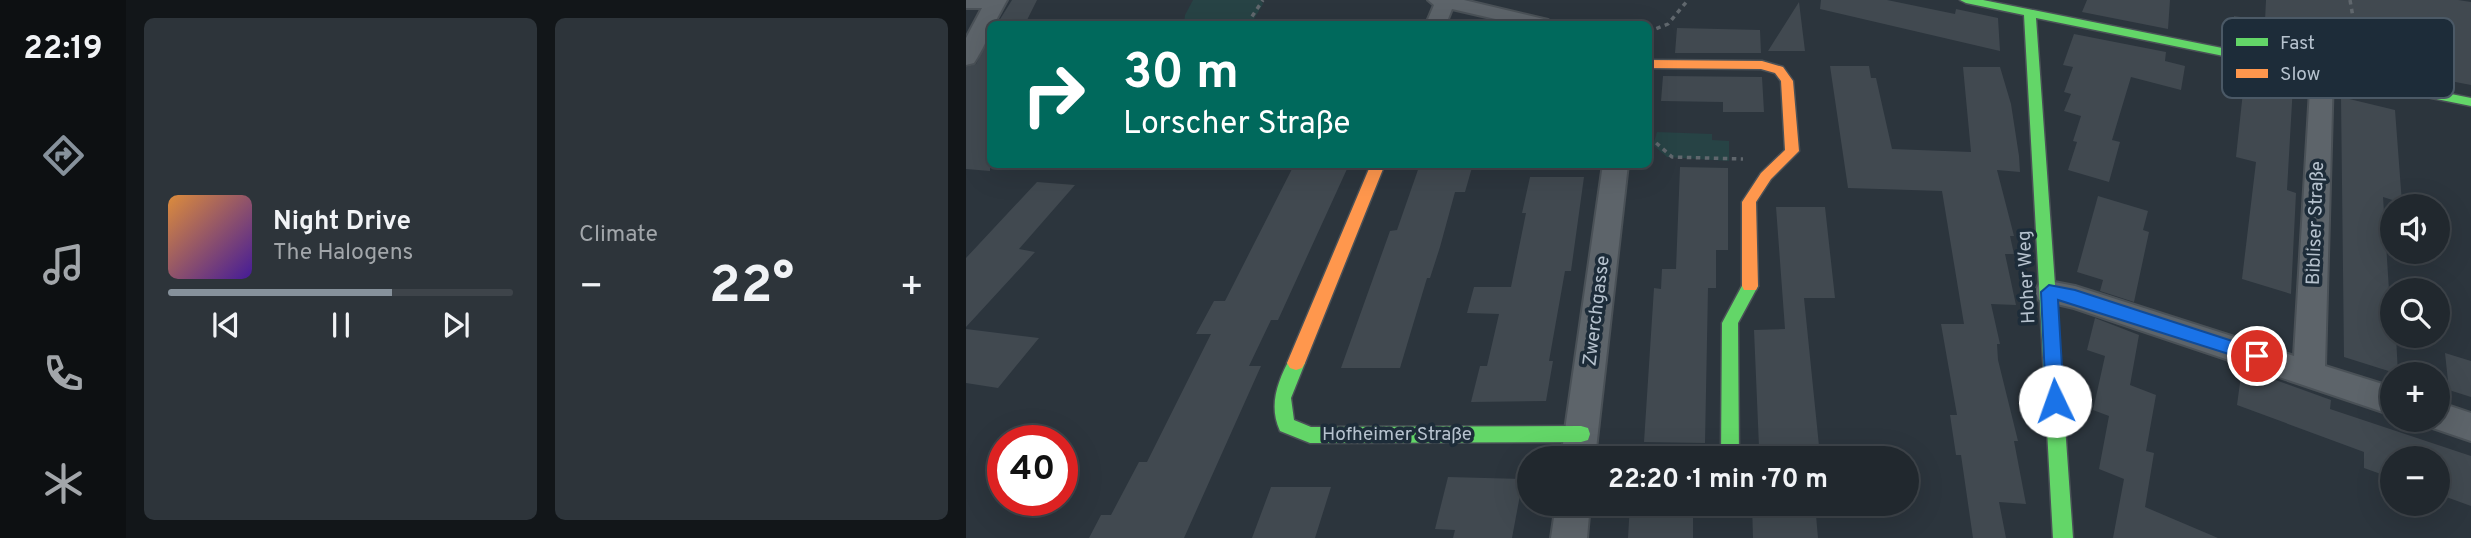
<!DOCTYPE html>
<meta charset="utf-8">
<style>
:root{--surface:#21282e;--page:#2d343a;--text:#f1f3f6;--muted:#a2a6aa;--line:#3e444a;--accent:#86919b}
body{margin:0;font-family:Overpass,sans-serif;background:var(--page);color:var(--text);height:100vh;display:flex;flex-direction:column;font-size:26px;white-space:nowrap}
*{box-sizing:border-box;margin:0}
p{font-size:23px;color:var(--muted)}
.icon{flex:none;width:38px;height:38px;fill:none;stroke:currentColor;stroke-width:2;stroke-linecap:round;stroke-linejoin:round}
.map{position:relative;flex:1;overflow:hidden}
.panel{display:flex;flex-direction:column;gap:18px;padding:18px;background:#121619;width:840px}
.panel>*{flex:none}
.top-card{position:absolute;left:21px;top:21px;width:665px;height:147px;border-radius:10px;box-shadow:0 7px 28px #0002,0 0 0 2px var(--line);background:#00695c;color:#fff;overflow:hidden}
.controls{position:absolute;left:1414px;top:194px;display:grid;gap:14px}
.controls a{display:grid;place-items:center;width:70px;height:70px;border-radius:50%;background:var(--surface);box-shadow:0 7px 28px #0002,0 0 0 2px var(--line);font-size:35px}
.speed{position:absolute;left:21px;top:425px;display:flex;gap:14px;font-size:35px;font-weight:700;text-align:center}
.speed>*{display:grid;place-content:center;width:91px;height:91px;border-radius:50%;background:var(--surface);box-shadow:0 7px 28px #0002,0 0 0 2px var(--line);line-height:1}
.speed .limit{border:10px solid #d22;background:#fff;color:#111}
.pin{position:absolute;display:grid;place-items:center;width:60px;height:60px;color:#fff;margin:-30px;border:4px solid #fff;border-radius:50%;box-shadow:0 2px 7px #0007}
.me{position:absolute;width:77px;margin:-38px;rotate:357deg;stroke-linejoin:round;filter:drop-shadow(0 0 5px #0008)}
.turn{display:flex;align-items:center;gap:24px;height:147px;padding:0 21px;font-size:32px}
.turn .icon{width:91px;height:91px;stroke-width:2.5}
.turn b{display:block;font-size:49px;line-height:60px}
.big{font-size:52px;font-weight:700;line-height:1.1}
.panel .card{flex:1;display:flex;flex-direction:column;justify-content:center;gap:10px;min-width:0;padding:0 24px;border-radius:10px;background:var(--page)}
.song{display:flex;align-items:center;gap:21px}
.cover{width:84px;height:84px;border-radius:10px;background:linear-gradient(135deg,hsl(30 70% 55%),hsl(260 70% 35%))}
.played{height:7px;border-radius:4px;background:linear-gradient(90deg,var(--accent) 65%,var(--line) 65%)}
.keys{display:flex;justify-content:space-around;direction:ltr}
.heat{display:flex;justify-content:space-between;align-items:center;font-size:38px;direction:ltr}
.panel .tiles{flex:1;display:grid;gap:18px;grid-template-columns:repeat(2,1fr)}
.trip{position:absolute;left:551px;top:446px;width:402px;height:70px;border-radius:35px;background:var(--surface);box-shadow:0 7px 28px #0002,0 0 0 2px var(--line);font-weight:700;line-height:70px;text-align:center}
main{display:flex;flex:1;min-height:0}
.tab-bar{display:flex;flex-direction:column;width:126px;justify-content:space-around;align-items:center;background:#0d1012;color:var(--muted)}
.tab-bar .icon{width:49px;height:49px}
.tab-bar .on{color:var(--accent)}
.tab-bar b{font-size:32px;color:var(--text)}
.map>svg:first-child{display:block}
.green{fill:#274345}
.building{fill:#414950}
.lines{fill:none;stroke-linecap:round;stroke-linejoin:round}
.street-casing{stroke:#4a5157;stroke-width:4}
.fast-casing{stroke:#4a5157;stroke-width:3}
.slow-casing{stroke:#4a5157;stroke-width:3}
.path{stroke:#60676d;stroke-width:3.5;stroke-dasharray:4.5 4.5;stroke-linecap:butt}
.street{fill:#5d646a;fill-rule:evenodd}
.fast{fill:#63d668;fill-rule:evenodd}
.slow{fill:#ff974d;fill-rule:evenodd}
.route{fill:#1a73e8;stroke:#114b97;stroke-width:2}
.labels{text-anchor:middle;dominant-baseline:central;stroke-width:7;stroke-linejoin:round;paint-order:stroke}
.street-label{font-size:19px;fill:#b6c2ce;stroke:#1d2c39}
.key{fill:#1d2c39;stroke:#4b5966;stroke-width:2}
.key-label{font-size:19px;fill:#b6c2ce}
</style>
<main>
<nav class="tab-bar">
<b>22:19</b>
<svg class="icon on" aria-label="directions" viewBox="0 0 24 24"><path d="M12 3l9 9-9 9-9-9zM9 14v-3h6M13 9l2 2-2 2"/></svg>
<svg class="icon" aria-label="music" viewBox="0 0 24 24"><path d="M9 18V5l10-2v13"/><circle cx="6" cy="18" r="3"/><circle cx="16" cy="16" r="3"/></svg>
<svg class="icon" aria-label="phone" viewBox="0 0 24 24"><path d="M5 4h4l2 5-3 2q2 4 5 5l2-3 5 2v4C11 20 4 13 5 4z"/></svg>
<svg class="icon" aria-label="climate" viewBox="0 0 24 24"><path d="M12 3v18M4 7l16 10M4 17L20 7"/></svg>
</nav>
<section class="panel">
<div class="tiles">
<div class="card">
<div class="song"><i class="cover"></i><div><b>Night Drive</b><p>The Halogens</p></div></div>
<div class="played"></div>
<div class="keys"><svg class="icon" aria-label="previous" viewBox="0 0 24 24"><path d="M18 5L8 12l10 7zM5 5v14"/></svg><svg class="icon" aria-label="pause" viewBox="0 0 24 24"><path d="M8 5v14M16 5v14"/></svg><svg class="icon" aria-label="next" viewBox="0 0 24 24"><path d="M6 5l10 7-10 7zM19 5v14"/></svg></div>
</div>
<div class="card"><p>Climate</p>
<div class="heat"><a>−</a><b class="big">22°</b><a>+</a></div>
</div>
</div>
</section>
<div class="map">
<svg width="1505" height="538" viewBox="0 0 1505 538">
<rect width="100%" height="100%" fill="#2c353d"/>
<!-- green -->
<path class="green" d="M227 0H295L297 4 285 24H218L219 15Z
M691 132 746 134V140L763 141V161L701 157 687 145Z"/>
<!-- building -->
<path class="building" d="M46 0H71L59 24H31Z
M855 0H921L989 14 990 9 1032 18 1034 51 854 9Z
M1121 0H1204L1202 29 1116 12Z
M1300 0H1492L1505 2V85L1479 80 1478 76 1298 40 1297 44 1268 38V16L1299 21Z
M833 2 839 51H802Z
M711 28 794 30 795 53H709Z
M1108 34 1200 52 1199 61 1219 66 1215 90 1165 77 1146 140 1154 142 1143 182 1102 170 1111 142 1107 141 1115 116 1098 111 1105 94 1098 92 1107 67 1097 65Z
M24 36V171L0 169V67L10 64Z
M864 66H903L905 78H910L926 149 1005 152 997 67H1034L1045 104 1053 156 1054 172 1031 170 1048 236H1044L1048 254H1039L1050 305 1025 304 1034 344H1031L1032 360 1052 441H1048L1060 504 1033 502 1040 538H1007L995 455H990L984 415H991L975 324H998L976 191 882 188Z
M1279 73 1327 85 1321 190 1330 193 1325 294 1276 279 1290 162 1270 157Z
M697 76 796 77 798 112H757V102L695 101Z
M1375 97 1429 110 1436 203 1417 197 1423 290 1426 291V336H1430L1432 374 1378 357Z
M454 164H507L499 192H489L474 247 464 278H461L434 368H375L424 231 431 230Z
M714 167 762 168V250H750V288H742L739 443 678 442 688 288 695 289 696 269H710Z
M326 169H381L312 320H305L283 366H295L218 538H123L135 515H145L173 462H181L245 334H230L248 301H259Z
M564 177H618L605 271H599L583 361H587L580 401 505 402 514 366H521L533 314 501 313 508 287H545L560 213H556Z
M71 182 109 185 53 249 69 252 0 327V258Z
M1132 196 1182 211 1177 230 1183 232 1168 302 1134 291 1137 280 1111 272Z
M810 207H859L869 298H838L853 446 793 447 788 330 819 329Z
M1129 318 1173 335 1164 385 1190 395 1180 451 1188 453 1179 507 1252 538H1147L1158 479 1133 469 1143 416 1127 410 1139 356 1121 350Z
M0 329 73 338 32 388 0 383Z
M1479 353 1505 361V397L1483 390Z
M1276 368 1365 400 1364 409 1505 456V506L1472 494V458H1426V478L1398 468V452L1271 405Z
M482 477 557 479 546 538H487L489 530 469 529Z
M305 487H365L349 538H286Z
M664 504H727V538H662Z
M786 504H849L852 538H787Z"/>
<g class="lines">
<!-- street casing -->
<g class="street-casing">
<path id="street" d="M0 0H41L28 24H24C24 37 15 52 8 63L0 65V38L16 8H0Z
M462 0H498L582 20 585 24H551L486 9 480 24H460L468 5Z
M1356 66 1364 68 1367 73 1359 366 1426 387V415L1108 308 1073 300 1069 292 1073 284 1083 281 1109 286 1328 356 1345 73 1348 68Z
M637 164H662L629 458H595Z
M1472 402 1505 413V441L1461 426 1458 420H1472Z
M590 504H624L621 538H585Z"/>
</g>
<!-- fast casing -->
<g class="fast-casing">
<path id="fast" d="M994 0H1017L1505 98V106L1070 18 1107 538H1087L1058 15 1000 3Z
M784 280 790 282 792 286 772 323 773 458H755L756 323 778 282Z
M330 356 336 358 339 363 325 398 328 420 345 427 615 426 622 428 624 434 622 440 615 442 344 443 314 431C302 405 312 381 324 358Z"/>
</g>
<!-- slow casing -->
<g class="slow-casing">
<path id="slow" d="M682 60 796 61 817 67 827 81 833 151 805 179 790 202 792 286 790 290H778L776 286V202L795 173 819 150 815 81 809 73 795 69 682 68Z
M405 164H419L339 363 336 368 330 370 324 368 321 363Z"/>
</g>
<!-- path -->
<path class="path" d="M1384 0 1394 58
M281 24 297 0
M682 32 702 24 722 0
M682 140 688 141 706 157 777 159"/>
<!-- street -->
<use href="#street" class="street"/>
<!-- fast -->
<use href="#fast" class="fast"/>
<!-- slow -->
<use href="#slow" class="slow"/>
</g>
<!-- route -->
<path class="route" d="M1083 285 1109 290 1291 349 1297 351 1300 356 1297 361 1291 363 1092 300 1098 401 1096 407 1089 409 1083 407 1080 401 1075 292Z"/>
<g class="labels">
<!-- street labels -->
<g class="street-label">
<text transform="translate(1350 223) rotate(-88)">Bibliser Straße</text>
<text transform="translate(1061 277) rotate(-93)">Hoher Weg</text>
<text transform="translate(631 311) rotate(-83)">Zwerchgasse</text>
<text x="431" y="435">Hofheimer Straße</text>
</g>
</g>
<!-- legend -->
<rect x="1256" y="18" width="232" height="80" rx="10" class="key"/>
<rect x="1270" y="38" width="32" height="8" fill="#63d668"/>
<rect x="1270" y="69" width="32" height="9" fill="#ff974d"/>
<g class="key-label">
<text x="1314" y="49">Fast</text>
<text x="1314" y="80">Slow</text>
</g>
</svg>
<div class="controls">
<a><svg class="icon" aria-label="sound" viewBox="0 0 24 24"><path d="M4 9h4l5-4v14l-5-4H4zM17 9q2 3 0 6"/></svg></a>
<a><svg class="icon" aria-label="search" viewBox="0 0 24 24"><circle cx="10" cy="10" r="6"/><path d="M15 15l6 6"/></svg></a>
<a>+</a>
<a>−</a>
</div>
<div class="speed"><div class="limit">40</div></div>
<div class="pin" style="left:1291px;top:356px;background:#d93025"><svg class="icon" aria-label="arrive" viewBox="0 0 24 24"><path d="M6 21V4h12l-3 4 3 4H6"/></svg></div>
<svg class="me" style="left:1089px;top:401px" viewBox="-20 -20 40 40"><circle r="19" fill="#fff"/><path d="M0-13L10 11 0 6-10 11z" fill="#1a73e8"/></svg>
<div class="trip">22:20 · 1 min · 70 m</div>
<div class="top-card">
<div class="turn"><svg class="icon" aria-label="right" viewBox="0 0 24 24"><path d="M7 20v-9h11M14 6l5 5-5 5"/></svg><div><b>30 m</b>Lorscher Straße</div></div>
</div>
</div>
</main>
